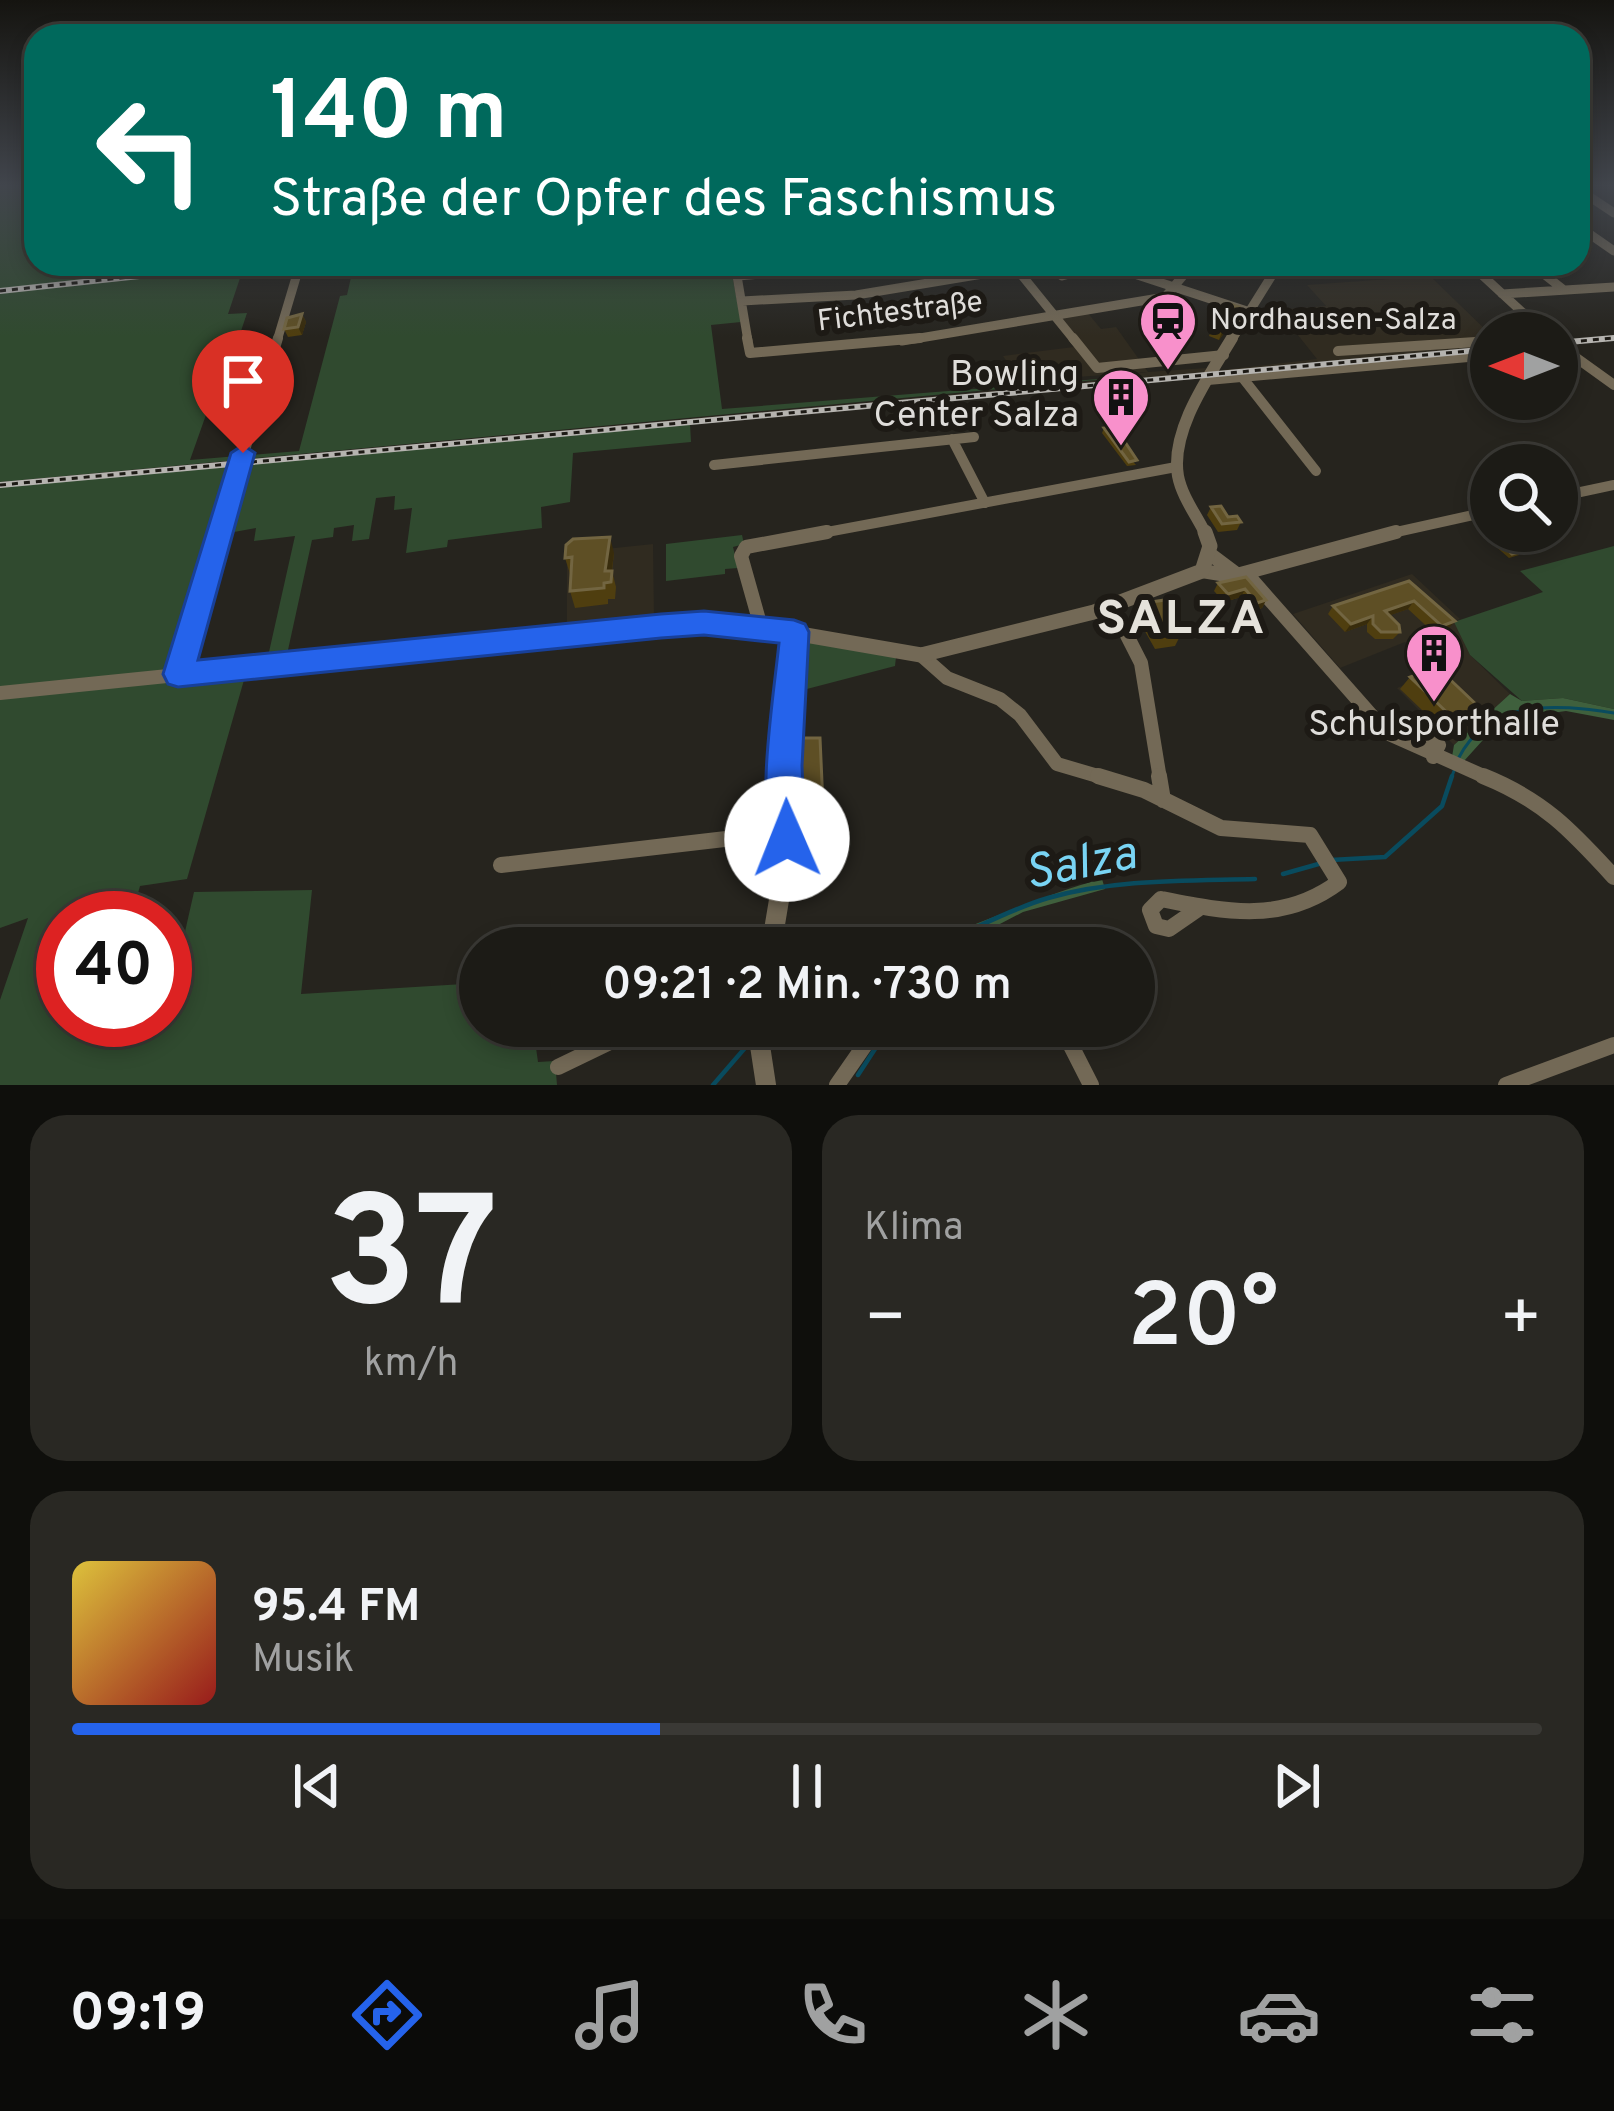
<!DOCTYPE html>
<html lang="de">
<meta charset="utf-8">
<style>
:root{--surface:#1c1b16;--page:#292823;--text:#f1f3f6;--muted:#a0a1a1;--line:#3a3935;--accent:#2563eb}
body{margin:0;font-family:Overpass,sans-serif;background:var(--page);color:var(--text);height:100vh;display:flex;flex-direction:column;font-size:45px;white-space:nowrap}
*{box-sizing:border-box;margin:0}
p{font-size:39px;color:var(--muted)}
.icon{flex:none;width:66px;height:66px;fill:none;stroke:currentColor;stroke-width:2;stroke-linecap:round;stroke-linejoin:round}
.map{position:relative;height:1085px;overflow:hidden}
.drawer{display:flex;flex-direction:column;gap:30px;padding:30px;background:#0f0f0c;flex:1}
.drawer>*{flex:none}
.banner{position:absolute;left:24px;top:24px;width:1566px;height:252px;border-radius:36px;box-shadow:0 6px 18px #0003,0 0 0 3px var(--line);background:#00695c;color:#fff;overflow:hidden}
.needle{width:78px;rotate:270deg}
.tools{position:absolute;left:1470px;top:312px;display:grid;gap:24px}
.tools a{display:grid;place-items:center;width:108px;height:108px;border-radius:50%;background:var(--surface);box-shadow:0 6px 18px #0003,0 0 0 3px var(--line);font-size:60px}
.speed{position:absolute;left:36px;top:891px;display:flex;gap:24px;font-size:60px;font-weight:700;text-align:center}
.speed>*{display:grid;place-content:center;width:156px;height:156px;border-radius:50%;background:var(--surface);box-shadow:0 6px 18px #0003,0 0 0 3px var(--line);line-height:1}
.speed .limit{border:18px solid #d22;background:#fff;color:#111}
.pin{position:absolute;display:grid;place-items:center;width:102px;height:102px;color:#fff;margin:-123px -51px;border-radius:50% 50% 50% 0;rotate:-45deg;box-shadow:0 0 12px #0007}
.pin .icon{rotate:45deg}
.me{position:absolute;width:132px;margin:-66px;rotate:359deg;stroke-linejoin:round;filter:drop-shadow(0 0 9px #0008)}
.turn{display:flex;align-items:center;gap:42px;height:252px;padding:0 48px;font-size:54px}
.turn .icon{width:156px;height:156px;stroke-width:2.5}
.turn b{display:block;font-size:84px;line-height:102px}
.big{font-size:90px;font-weight:600;line-height:1.1}
.drawer .widget{flex:1;display:flex;flex-direction:column;justify-content:center;gap:18px;min-width:0;padding:0 42px;border-radius:36px;background:var(--page)}
.drawer .dial{align-items:center;gap:0}
.dial b{font-size:156px;line-height:1}
.song{display:flex;align-items:center;gap:36px}
.cover{width:144px;height:144px;border-radius:18px;background:linear-gradient(135deg,hsl(50 70% 55%),hsl(0 70% 35%))}
.played{height:12px;border-radius:6px;background:linear-gradient(90deg,var(--accent) 40%,var(--line) 40%)}
.keys{display:flex;justify-content:space-around;direction:ltr}
.heat{display:flex;justify-content:space-between;align-items:center;font-size:66px;direction:ltr}
.drawer .tiles{flex:1;display:grid;gap:30px;grid-template-columns:1fr 1fr}
.widget:last-child{grid-column:span 2}
.trip{position:absolute;left:459px;top:927px;width:696px;height:120px;border-radius:60px;background:var(--surface);box-shadow:0 6px 18px #0003,0 0 0 3px var(--line);font-weight:600;line-height:120px;text-align:center}
.tab-bar{display:flex;height:192px;justify-content:space-around;align-items:center;background:#0b0b09;color:var(--muted)}
.tab-bar .icon{width:84px;height:84px}
.tab-bar .selected{color:var(--accent)}
.tab-bar b{font-size:54px;color:var(--text)}
.map>svg:first-child{display:block}
.built{fill:#302b20}
.green{fill:#304a2f}
.forest{fill:#3f603d}
.lines{fill:none;stroke-linecap:round;stroke-linejoin:round}
.stream-far1{stroke:#094b5e;stroke-width:3}
.stream{stroke:#094b5e;stroke-width:4.5}
.minor-far3{stroke:#736956;stroke-width:9}
.minor-far2{stroke:#736956;stroke-width:10}
.minor-far1{stroke:#736956;stroke-width:14}
.minor{stroke:#736956;stroke-width:16}
.tertiary-far3{stroke:#736956;stroke-width:9}
.tertiary-far2{stroke:#736956;stroke-width:12}
.tertiary-far1{stroke:#736956;stroke-width:15}
.tertiary{stroke:#736956;stroke-width:20}
.rail-casing{stroke:#b5b3af;stroke-width:6}
.rail{stroke:#1d1a15;stroke-width:3;stroke-dasharray:6;stroke-linecap:butt}
.wall{fill:#4f3e0f}
.shaded-wall{fill:#382c0c}
.building{fill:#5e4f25;stroke:#726541;stroke-width:3}
.route{fill:#2563eb;stroke:#184099;stroke-width:3}
.labels{text-anchor:middle;dominant-baseline:central;stroke-width:12;stroke-linejoin:round;paint-order:stroke}
.far-street-label{font-size:30px;fill:#dfddda;stroke:#1d1a15}
.far-poi-label{font-size:30px;fill:#dfddda;stroke:#1d1a15;text-anchor:start}
.poi-label{font-size:36px;fill:#dfddda;stroke:#1d1a15;text-anchor:end}
.district-label{font-size:48px;font-weight:bold;letter-spacing:3px;fill:#e5e2db;stroke:#1d1a15}
.near-water-label{font-size:48px;font-style:italic;fill:#79d4f4;stroke:#1d1a15}
</style>
<div class="map">
<svg width="1614" height="1085" viewBox="0 0 1614 1085">
<rect width="100%" height="100%" fill="#26241e"/>
<!-- built -->
<path class="built" d="M1430 276 1491 335V352L0 487V482L1078 383 1147 372 1020 381 1003 356 1082 346 1059 317 1087 312 1101 329 1116 327 1148 372 1206 368 1205 372 1317 359 1278 310 1326 306 1307 285Z
M653 544 654 618 567 627V553Z
M1412 574 1460 619 1455 621 1470 655 1510 694 1454 745 1397 688 1435 671 1405 642 1340 668 1293 614Z"/>
<!-- green -->
<path class="green" d="M0 186H36V264H236L0 289Z
M322 264 241 275 228 314 247 313 241 331 235 333 190 460 299 451 340 296 347 295 354 264H730L741 322 711 325 722 409 1149 375 0 482V292L237 267Z
M690 424 691 442 573 453 570 502 541 507 542 528 448 540 447 547 406 553 412 508 394 510 395 496 376 498 369 539 352 541 354 525 334 528 333 537 312 540 288 650 269 652 295 536 254 541 256 528 212 536 166 680 246 673 187 879 140 886 131 918H63V1020H165L194 892 312 890 301 994 480 983V1026H533L538 1062 555 1061 557 1085H0V1000L28 918 0 928V487Z
M742 535 744 544 733 547 738 568 725 569V574L666 581V544Z
M1614 546V709L1563 698 1522 701 1470 655 1454 622 1543 592 1520 571Z
M807 640 896 657 895 666 803 690C796 674 798 655 807 640Z"/>
<!-- forest -->
<path class="forest" d="M1510 694 1522 701 1563 698 1614 709V720L1566 711 1501 720 1464 761 1452 757 1454 745Z
M1102 879 1105 889 1023 912 956 947 903 948C972 930 1033 897 1102 879Z"/>
<g class="lines">
<!-- stream-far1 -->
<path class="stream-far1" d="M1458 759C1489 698 1555 704 1614 713
M1451 779 1455 768"/>
<!-- stream -->
<path class="stream" d="M1331 860 1385 857 1442 806 1452 776
M1283 874 1322 863
M926 948C968 934 1006 910 1048 898 1115 879 1186 881 1255 879
M858 1075 890 1026
M713 1085 751 1041"/>
<!-- minor-far3 -->
<path class="minor-far3" d="M1578 189 1614 213
M1578 226 1614 251
M735 264 748 341
M1048 264 1062 276 1106 264
M1470 264 1545 333
M1531 264 1564 290
M1107 265 1250 312
M1016 268 1075 341
M738 276 878 264
M1502 294 1614 287
M742 301 856 295 1043 264
M277 341 300 264
M902 341 1165 297 1193 264"/>
<!-- minor-far2 -->
<path class="minor-far2" d="M747 338 750 353 920 338
M1073 338 1097 368 1224 355
M1557 349H1564L1614 385
M1338 351 1491 341
M1242 377 1316 471
M1208 380 1491 355
M952 439 985 503
M714 465 974 437
M1557 497 1614 485
M220 535 278 338
M811 535 1176 467
M1383 535 1491 511"/>
<!-- minor-far1 -->
<path class="minor-far1" d="M1210 554 1238 575
M1202 571 1233 576 1396 532
M1246 573 1387 733 1490 779
M1112 606 1141 663 1160 779
M761 627 741 556 746 547 827 532
M921 655 947 678 1000 699 1020 715 1057 764 1108 779
M179 674 221 532
M0 693 661 626 704 623 794 633
M1387 733 1423 730 1439 745 1433 757"/>
<!-- minor -->
<path class="minor" d="M1098 776 1144 790 1221 828 1310 835 1339 882C1283 924 1226 912 1161 899L1150 910 1156 926 1169 929 1198 909
M1159 776 1163 800
M1483 776C1543 800 1571 830 1614 877
M501 865 786 832
M982 948 992 942
M1061 1026 1091 1085
M558 1067 643 1026
M837 1085 878 1026
M1506 1085 1614 1045"/>
<!-- tertiary-far3 -->
<path class="tertiary-far3" d="M1231 341 1279 264"/>
<!-- tertiary-far2 -->
<path class="tertiary-far2" d="M1206 535C1197 516 1182 497 1178 476 1170 430 1210 375 1232 338"/>
<!-- tertiary-far1 -->
<path class="tertiary-far1" d="M788 779 794 633 921 655 1094 612 1202 571 1210 546 1205 532"/>
<!-- tertiary -->
<path class="tertiary" d="M771 948 784 870 788 776
M757 1026 766 1085"/>
<!-- rail casing -->
<g class="rail-casing">
<path id="rail" d="M0 291 251 264
M1557 343 1614 338
M0 485 1491 349"/>
</g>
<!-- rail -->
<use href="#rail" class="rail"/>
</g>
<!-- wall -->
<path class="wall" d="M302 314 306 322 302 335 288 337 284 329Z
M1235 317 1219 340 1209 336 1213 326Z
M1104 428 1136 465 1127 466 1102 433Z
M1211 507 1241 522 1237 530 1218 532 1207 515Z
M1489 533 1519 548V555L1509 558 1485 537Z
M614 553 612 571 616 587 615 599H608V604L575 608 570 591V574L565 558Z
M1246 577 1266 600 1262 608 1253 611 1241 597 1224 602 1214 591 1218 583Z
M1409 581 1448 629 1435 634 1408 609 1390 615 1400 632 1393 639H1375L1367 632V624L1345 632 1328 614 1333 606Z
M1145 603 1183 630 1175 646 1155 649 1138 619Z
M1410 677 1469 719 1444 731 1400 689Z
M801 738 823 805V812L801 813Z"/>
<!-- shaded-wall -->
<path class="shaded-wall" d="M1239 307 1228 328 1219 340 1223 329Z
M302 314 306 322 302 335 298 327Z
M610 537 614 553 610 583 605 571Z
M1245 589 1241 597 1224 602 1228 594Z
M1266 600 1262 608 1253 611 1257 603Z
M1414 601 1408 609 1379 619 1385 611Z
M1373 616 1367 624 1345 632 1351 624Z
M1455 621 1448 629 1435 634 1442 626Z
M1480 708 1469 719 1444 731 1455 720Z"/>
<!-- building -->
<path class="building" d="M1230 304 1239 307 1232 318 1223 329 1213 326Z
M302 314 298 327 284 329 287 318Z
M1115 427 1137 460 1129 462 1104 428Z
M1221 506 1228 517 1237 516 1241 522 1222 524 1211 507Z
M1489 533H1508L1522 545 1516 546 1522 551 1512 554Z
M610 537 605 571H612L611 582 604 583V588L570 591 572 557 565 558 566 545 573 539Z
M1246 577 1266 600 1257 603 1245 589 1228 594 1218 583Z
M1409 581 1455 621 1442 626 1414 601 1385 611 1399 625 1400 632H1381L1373 624V616L1351 624 1333 606Z
M1165 600 1183 630 1163 634 1145 603Z
M1437 667 1480 708 1455 720 1410 677Z
M801 738H820L823 805 801 806Z"/>
<!-- sky -->
<linearGradient id="sky" x2="0" y2="1"><stop stop-color="#151410"/><stop offset="0.55" stop-color="#41454c"/><stop offset="1" stop-color="#41454c" stop-opacity="0"/></linearGradient>
<rect width="1614" height="337" fill="url(#sky)"/>
<!-- route -->
<path class="route" d="M243 445 255 453 198 660 661 614 704 611 794 620 805 624 809 632 802 766 805 839 800 851 787 856 774 851C755 808 774 693 779 643L704 635 661 638 178 687 168 684 163 674 231 453Z"/>
<!-- icons -->
<defs>
<g id="station-pin" transform="scale(3)"><path d="M0 17L-7.5 6A9.5 9.5 0 1 1 7.5 6Z" fill="#f890cb" stroke="#1d1a15"/><path d="M-3-6H3Q5-6 5-4V2Q5 4 3 4L4.5 6H3L1.5 4h-3L-3 6H-4.5L-3 4Q-5 4-5 2V-4Q-5-6-3-6ZM-3.5-4v3h7v-3ZM-3.5 1v1.5H-2V1ZM2 1v1.5H3.5V1Z" fill="#111"/></g>
<g id="building-pin" transform="scale(3)"><path d="M0 17L-7.5 6A9.5 9.5 0 1 1 7.5 6Z" fill="#f890cb" stroke="#1d1a15"/><path d="M-4-6H4V6H1V3H-1V6H-4ZM-2.5-4.3h1.7v1.8h-1.7ZM.8-4.3h1.7v1.8H.8ZM-2.5-1h1.7V.8h-1.7ZM.8-1h1.7V.8H.8Z" fill="#111"/></g>
</defs>
<g fill-rule="evenodd">
<use href="#station-pin" x="1168" y="321"/>
<use href="#building-pin" x="1121" y="397"/>
<use href="#building-pin" x="1434" y="653"/>
</g>
<g class="labels">
<!-- far-street labels -->
<g class="far-street-label">
<text transform="translate(900 313) rotate(-7)">Fichtestraße</text>
</g>
<!-- far-poi labels -->
<g class="far-poi-label">
<text x="1210" y="321">Nordhausen-Salza</text>
</g>
<!-- poi labels -->
<g class="poi-label">
<text x="1079" y="376">Bowling<tspan x="1079" dy="41">Center Salza</tspan></text>
<text x="1434" y="726" text-anchor="middle">Schulsporthalle</text>
</g>
<!-- district labels -->
<g class="district-label">
<text x="1182" y="621">SALZA</text>
</g>
<!-- near-water labels -->
<g class="near-water-label">
<text transform="translate(1081 866) rotate(-11)">Salza</text>
</g>
</g>
</svg>
<div class="tools">
<a><svg class="needle" viewBox="-14 -14 28 28"><path d="M0-13l5 13h-10z" fill="#e53935"/><path d="M0 13l5-13h-10z" fill="#a0a1a1"/></svg></a>
<a><svg class="icon" aria-label="search" viewBox="0 0 24 24"><circle cx="10" cy="10" r="6"/><path d="M15 15l6 6"/></svg></a>
</div>
<div class="speed"><div class="limit">40</div></div>
<div class="pin" style="left:243px;top:453px;background:#d93025"><svg class="icon" aria-label="arrive" viewBox="0 0 24 24"><path d="M6 21V4h12l-3 4 3 4H6"/></svg></div>
<svg class="me" style="left:787px;top:839px" viewBox="-20 -20 40 40"><circle r="19" fill="#fff"/><path d="M0-13L10 11 0 6-10 11z" fill="#2563eb"/></svg>
<div class="trip">09:21 · 2 Min. · 730 m</div>
<div class="banner">
<div class="turn"><svg class="icon" aria-label="left" viewBox="0 0 24 24"><path d="M17 20v-9H6M10 6l-5 5 5 5"/></svg><div><b>140 m</b>Straße der Opfer des Faschismus</div></div>
</div>
</div>
<section class="drawer">
<div class="tiles">
<div class="widget dial"><b>37</b><p>km/h</p></div>
<div class="widget"><p>Klima</p>
<div class="heat"><a>−</a><b class="big">20°</b><a>+</a></div>
</div>
<div class="widget">
<div class="song"><i class="cover"></i><div><b>95.4 FM</b><p>Musik</p></div></div>
<div class="played"></div>
<div class="keys"><svg class="icon" aria-label="previous" viewBox="0 0 24 24"><path d="M18 5L8 12l10 7zM5 5v14"/></svg><svg class="icon" aria-label="pause" viewBox="0 0 24 24"><path d="M8 5v14M16 5v14"/></svg><svg class="icon" aria-label="next" viewBox="0 0 24 24"><path d="M6 5l10 7-10 7zM19 5v14"/></svg></div>
</div>
</div>
</section>
<nav class="tab-bar">
<b>09:19</b>
<svg class="icon selected" aria-label="directions" viewBox="0 0 24 24"><path d="M12 3l9 9-9 9-9-9zM9 14v-3h6M13 9l2 2-2 2"/></svg>
<svg class="icon" aria-label="music" viewBox="0 0 24 24"><path d="M9 18V5l10-2v13"/><circle cx="6" cy="18" r="3"/><circle cx="16" cy="16" r="3"/></svg>
<svg class="icon" aria-label="phone" viewBox="0 0 24 24"><path d="M5 4h4l2 5-3 2q2 4 5 5l2-3 5 2v4C11 20 4 13 5 4z"/></svg>
<svg class="icon" aria-label="climate" viewBox="0 0 24 24"><path d="M12 3v18M4 7l16 10M4 17L20 7"/></svg>
<svg class="icon" aria-label="car" viewBox="0 0 24 24"><path d="M5 17H2v-5l4-1 3-4h7l3 4 3 1v5h-3M9 17h6M6 11h13"/><circle cx="7" cy="17" r="2"/><circle cx="17" cy="17" r="2"/></svg>
<svg class="icon" aria-label="filters" viewBox="0 0 24 24"><path d="M4 7h16M4 17h16"/><circle cx="9" cy="7" r="2"/><circle cx="15" cy="17" r="2"/></svg>
</nav>
